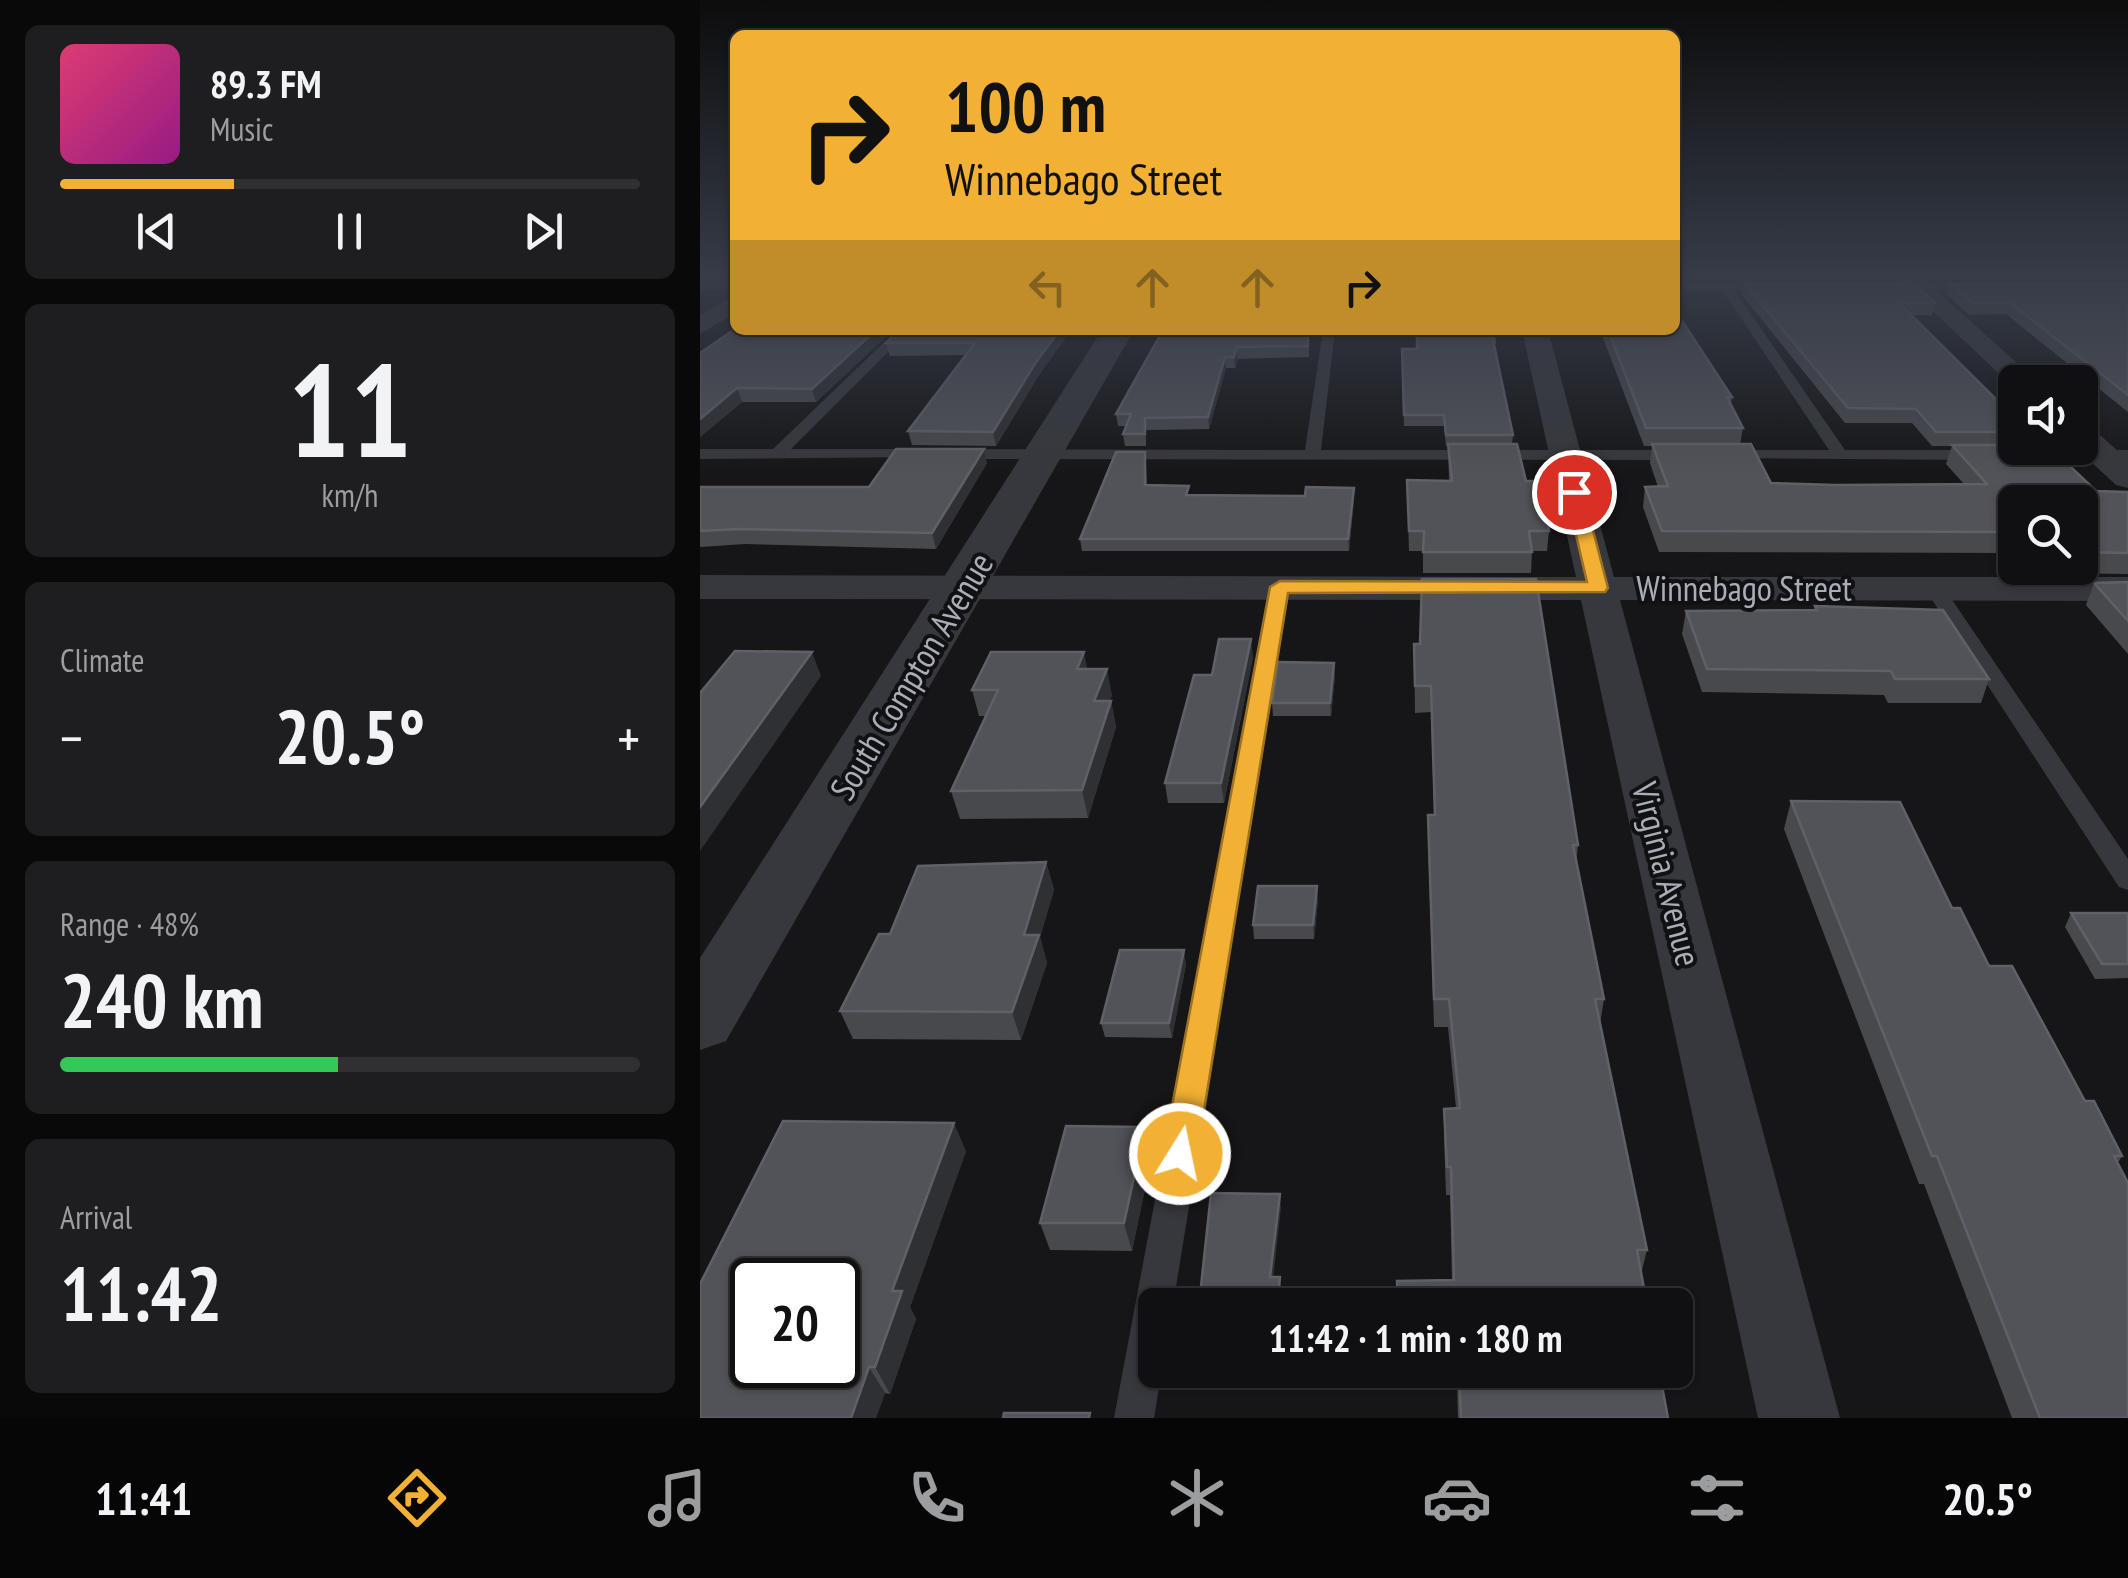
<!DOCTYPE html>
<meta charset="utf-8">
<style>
:root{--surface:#101012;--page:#1e1e20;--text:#f1f3f6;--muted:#9c9d9f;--line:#303032;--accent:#f2b134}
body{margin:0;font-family:"PT Sans Narrow",sans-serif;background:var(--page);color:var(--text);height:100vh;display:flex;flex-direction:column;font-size:38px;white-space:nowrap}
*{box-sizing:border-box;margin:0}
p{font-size:32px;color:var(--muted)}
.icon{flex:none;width:55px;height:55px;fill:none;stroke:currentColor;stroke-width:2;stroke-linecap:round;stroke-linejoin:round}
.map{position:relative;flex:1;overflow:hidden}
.side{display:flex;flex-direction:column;gap:25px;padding:25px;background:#09090a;width:700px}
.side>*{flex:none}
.guide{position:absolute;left:30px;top:30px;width:950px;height:305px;border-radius:15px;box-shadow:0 2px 8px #0004,0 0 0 2px var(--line);background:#f2b134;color:#111;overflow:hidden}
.tools{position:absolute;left:1298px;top:365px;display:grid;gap:20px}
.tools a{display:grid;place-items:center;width:100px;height:100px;border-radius:15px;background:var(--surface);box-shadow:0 2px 8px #0004,0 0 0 2px var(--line);font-size:50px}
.speed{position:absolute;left:30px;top:1258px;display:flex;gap:20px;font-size:50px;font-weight:700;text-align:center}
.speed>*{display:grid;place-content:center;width:130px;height:130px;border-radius:50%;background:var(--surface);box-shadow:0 2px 8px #0004,0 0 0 2px var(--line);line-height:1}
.speed .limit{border:5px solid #111;border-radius:15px;background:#fff;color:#111}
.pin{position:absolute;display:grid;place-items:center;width:85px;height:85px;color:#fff;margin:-42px;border:5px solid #fff;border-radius:50%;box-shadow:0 2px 10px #0007}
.me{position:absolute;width:110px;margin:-55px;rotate:10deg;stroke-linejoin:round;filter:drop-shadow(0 0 8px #0008)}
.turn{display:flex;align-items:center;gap:35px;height:210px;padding:0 50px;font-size:45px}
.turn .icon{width:130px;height:130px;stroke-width:2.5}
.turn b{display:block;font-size:70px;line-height:85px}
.lanes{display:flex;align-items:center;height:95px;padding:0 50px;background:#0003;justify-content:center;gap:50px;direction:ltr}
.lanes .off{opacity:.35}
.big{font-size:75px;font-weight:700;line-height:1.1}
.side .widget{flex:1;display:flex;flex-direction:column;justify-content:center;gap:15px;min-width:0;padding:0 35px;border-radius:15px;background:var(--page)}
.side .dial{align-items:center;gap:0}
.dial b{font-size:130px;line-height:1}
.song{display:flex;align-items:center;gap:30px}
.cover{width:120px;height:120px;border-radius:15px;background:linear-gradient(135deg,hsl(340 70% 55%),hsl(310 70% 35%))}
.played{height:10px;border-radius:5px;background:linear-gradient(90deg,var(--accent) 30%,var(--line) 30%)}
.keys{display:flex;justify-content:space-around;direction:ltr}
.heat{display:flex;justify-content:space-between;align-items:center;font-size:55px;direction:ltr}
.charge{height:15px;border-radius:8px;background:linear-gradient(90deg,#34c759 48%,var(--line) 0)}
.trip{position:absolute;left:438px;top:1288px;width:555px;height:100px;border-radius:15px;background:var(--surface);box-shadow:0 2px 8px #0004,0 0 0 2px var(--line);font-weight:700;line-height:100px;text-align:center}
.dock{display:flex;height:160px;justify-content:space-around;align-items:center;background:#060607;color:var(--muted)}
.dock .icon{width:70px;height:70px}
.dock .current{color:var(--accent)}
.dock b{font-size:45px;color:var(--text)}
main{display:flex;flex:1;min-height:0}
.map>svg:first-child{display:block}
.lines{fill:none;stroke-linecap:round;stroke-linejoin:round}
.service{fill:#37383d;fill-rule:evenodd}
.minor{fill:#37383d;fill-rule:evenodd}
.tertiary{fill:#37383d;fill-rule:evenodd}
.wall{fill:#47494d}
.shaded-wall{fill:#2f3033}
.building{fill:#525359;stroke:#5f6168;stroke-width:2.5;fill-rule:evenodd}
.route{fill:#f2b134;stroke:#9d7322;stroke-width:2.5}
.labels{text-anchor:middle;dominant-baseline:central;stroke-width:8;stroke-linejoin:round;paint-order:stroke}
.street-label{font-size:35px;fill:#a8adb8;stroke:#111113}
</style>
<main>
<section class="side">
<div class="widget">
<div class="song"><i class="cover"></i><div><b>89.3 FM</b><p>Music</p></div></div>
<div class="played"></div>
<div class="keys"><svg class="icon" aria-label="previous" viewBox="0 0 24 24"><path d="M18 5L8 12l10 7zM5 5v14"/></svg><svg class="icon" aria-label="pause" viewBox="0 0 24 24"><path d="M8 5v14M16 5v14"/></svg><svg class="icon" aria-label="next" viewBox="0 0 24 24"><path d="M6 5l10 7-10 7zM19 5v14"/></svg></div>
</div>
<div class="widget dial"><b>11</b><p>km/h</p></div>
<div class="widget"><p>Climate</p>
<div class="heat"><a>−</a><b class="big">20.5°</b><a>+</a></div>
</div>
<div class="widget"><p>Range · 48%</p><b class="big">240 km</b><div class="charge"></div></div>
<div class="widget"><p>Arrival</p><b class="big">11:42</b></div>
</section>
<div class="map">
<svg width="1428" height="1418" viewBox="0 0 1428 1418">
<rect width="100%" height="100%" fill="#161618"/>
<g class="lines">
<!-- service -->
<path class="service" d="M0 281H35V289H0Z
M975 283 1075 285V289L1071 291H1035L1145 450H1280L1288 455 1280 460 1021 458V452L1027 450H1129L1023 291H975Z
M1203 283H1276L1282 287 1276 291 1199 289V285Z
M197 330H210L91 449H220L226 451V457L0 459V449H73Z
M623 330H635L621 450H980L988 455 980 460 257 459 249 454 257 449 605 450Z
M1332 450H1428V460L1326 458 1324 455Z
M580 581 590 587 473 1305H455V1370H462L454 1418H414L570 587Z
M1235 583 1242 585 1428 859V890L1419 887 1225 589Z"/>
<!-- minor -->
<path class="minor" d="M1197 277H1222L1338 382H1315L1314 388Z
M35 295V313L0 334V315Z
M822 330H848L914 577H1428V601L920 600 1140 1418H1058L881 600 0 599V575L876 577Z
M1380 425 1391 427 1428 460V488L1416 485 1376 448H1380Z"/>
<!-- tertiary -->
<path class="tertiary" d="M402 330H434L26 1041 0 1050V958Z"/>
</g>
<!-- wall -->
<path class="wall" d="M1022 276H1195L1194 279H1024Z
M1226 276H1428V279H1230Z
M1044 283 1235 303 1232 315H1212L1315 418V448L1396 491 1428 492V574L1357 573 1352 568H1380V502H1315V553L959 552 943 507 945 487H958L950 463 952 446H944L900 330H975L1032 397 1031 404 1043 428 1040 444 1071 483 1136 485 1264 484 1246 464 1252 446H1232L1212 423H1145L1042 295Z
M1250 284H1428V412L1306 314 1269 315 1247 295Z
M35 330H193L116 402H42L0 437Z
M199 330H371L339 375 296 446 212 445 208 431 266 355 190 356 186 343Z
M463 330H609V357L538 359 535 368H526L509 429 446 430V446H425L423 434 426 426H418L416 414Z
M796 335V344H794L813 435 812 444 826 481 849 531 847 551H832L831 573H723V551H709L707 480 749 481 748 446H746L744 426H704L702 349H717Z
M287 463 236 549 45 544 0 547V487H169Z
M446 463 447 485 490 495 654 499 649 551H382L380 539Z
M1428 582V654L1386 605 1394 583Z
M1115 606 1289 679 1281 703H1188L1184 695 1002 692 982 634 986 611 1114 610Z
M714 644 878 845 876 863 904 999 900 1024 947 1250 941 1274 752 1280 750 1195H746L744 1137V1109L756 1108 748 1027H734L728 842V815H734L731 712 715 713Z
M553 657 524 803H468L465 783 512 675Z
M387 669 412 695 409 701H411L416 727 388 818 260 819 251 791 286 716H279L272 690Z
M635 676 631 716H573L572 703Z
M1091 801 1252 908 1289 966 1422 1156 1418 1163 1428 1418H1312L1224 1184H1219L1084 829Z
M346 862 354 890 340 937 347 963 321 1040 153 1039 140 1011 190 934Z
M618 900 614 939H554L553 925Z
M1371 913H1428V978L1395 979 1365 927Z
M486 964 472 1038 405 1037 401 1023Z
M266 1151 210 1307 216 1319 190 1394 185 1393 176 1418H0Z
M452 1155 432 1251 350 1250 340 1223Z
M698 1370H959L968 1418H758L757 1380 698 1382Z"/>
<!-- shaded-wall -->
<path class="shaded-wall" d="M176 330H193L116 402 112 389Z
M360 330H371L339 375 296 446 293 432 336 362Z
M537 347 538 359 535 368 534 357Z
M525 357 526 368 509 429 508 417Z
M37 388 42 402 0 437V419Z
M284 449 287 463 236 549 232 533Z
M654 488V499L649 551 648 539Z
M551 639 553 657 524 803 521 783Z
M112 652 121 676 0 851V807Z
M384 652 389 677 377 669Z
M634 663 635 676 631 716 630 703Z
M407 669 412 695 400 727 394 701Z
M411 701 416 727 388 818 382 790Z
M346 862 354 890 340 937 347 963 321 1040 312 1012 324 935Z
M617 886 618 900 614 939 613 925Z
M484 950 486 964 472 1038 469 1023Z
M254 1123 266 1151 210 1307 216 1319 190 1394 175 1367 192 1291Z
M445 1127 452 1155 432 1251 424 1223Z
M580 1194 581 1208 572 1290 570 1277Z
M580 1277 582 1291 581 1305H577Z
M169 1367 185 1393 176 1418H151Z"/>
<!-- building -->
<path class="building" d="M1044 283H1213L1235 303H1199L1315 418V432H1236L1216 409 1148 408Z
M1250 284H1428V395L1310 303H1272Z
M975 310 1032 397H1027L1043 428H946L908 330H975Z
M35 329V330H176L112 389 37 388 0 419V353Z
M199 330H360L336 362 293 432 208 431 275 343H186Z
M463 330H608V346L537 347 534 357H525L508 417 445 418V434H423L431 414H416Z
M717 330H796V335H792L813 435H746L744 415H704L702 349H717Z
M748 444H817L826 481H842L849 531H829L832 552H723L724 531H709L707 480 752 481Z
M952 444H1051L1071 483 1136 485 1287 484 1252 445H1315V448H1351L1396 491 1428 492V553L1380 552V502H1315V532L962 531 945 487 968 486Z
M196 449H284L232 533 39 529 0 531V487H169Z
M416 452H445V485L489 486 486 495 605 496 606 487 654 488 648 539H380Z
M722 579H836L878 845H873L904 999H895L947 1250H937L947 1305H698L697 1281 754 1280 751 1167H747L744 1109 760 1108 749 999H734L728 815H735L731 686H715L714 644H720Z
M1428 582V621L1394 583Z
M1115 606 1243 610 1289 679H1195L1191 671 1007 669 986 611 1117 610Z
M519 639H551L521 783H465L494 675H512Z
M35 651 112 652 0 807V693Z
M291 652H384L377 669H407L394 701H411L382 790 251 791 298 690H272Z
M578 662 634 663 630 703H572Z
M1091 801 1200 802 1252 908H1260L1289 966H1312L1385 1101H1394L1422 1156H1414L1428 1183V1418H1340L1237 1156H1232Z
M346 862 324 935H339L312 1012 140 1011 179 934H190L218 866Z
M558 886H617L613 925H553Z
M1371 913H1428V964H1402Z
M420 950H484L469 1023H401Z
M83 1121 254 1123 192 1291H202L175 1367H169L151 1418H0V1284ZM52 1280H138V1365H52Z
M366 1126 445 1127 424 1223H340Z
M511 1193 580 1194 570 1277H580L577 1305H499Z
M759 1370H959L968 1418H761Z
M304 1413H390L389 1418H303Z"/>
<!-- sky -->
<linearGradient id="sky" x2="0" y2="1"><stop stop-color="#0c0c0d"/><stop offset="0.58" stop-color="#363c48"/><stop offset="1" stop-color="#363c48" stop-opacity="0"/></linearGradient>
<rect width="1428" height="475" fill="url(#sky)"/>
<!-- route -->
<path class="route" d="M874 487 883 492 908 588 905 592 588 593 497 1154 492 1164 480 1169 468 1164 463 1154 570 587 580 581 887 582 866 492Z"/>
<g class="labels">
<!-- street labels -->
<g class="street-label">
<text x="1044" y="588">Winnebago Street</text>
<text transform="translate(211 676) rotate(-59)">South Compton Avenue</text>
<text transform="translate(967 874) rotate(76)">Virginia Avenue</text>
</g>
</g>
</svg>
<div class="tools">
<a><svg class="icon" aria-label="sound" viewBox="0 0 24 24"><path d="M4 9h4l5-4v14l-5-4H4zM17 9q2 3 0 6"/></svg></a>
<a><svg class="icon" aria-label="search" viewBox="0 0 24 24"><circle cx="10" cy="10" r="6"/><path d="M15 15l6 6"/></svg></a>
</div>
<div class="speed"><div class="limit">20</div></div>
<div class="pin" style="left:874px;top:492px;background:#d93025"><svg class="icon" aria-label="arrive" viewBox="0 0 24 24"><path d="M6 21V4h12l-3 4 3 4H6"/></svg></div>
<svg class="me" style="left:480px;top:1154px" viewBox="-20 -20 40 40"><circle r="17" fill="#f2b134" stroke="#fff" stroke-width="3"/><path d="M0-11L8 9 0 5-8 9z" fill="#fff"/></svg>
<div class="trip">11:42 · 1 min · 180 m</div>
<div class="guide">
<div class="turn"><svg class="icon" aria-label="right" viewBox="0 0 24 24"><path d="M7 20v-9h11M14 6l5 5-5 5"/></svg><div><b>100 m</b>Winnebago Street</div></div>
<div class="lanes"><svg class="icon off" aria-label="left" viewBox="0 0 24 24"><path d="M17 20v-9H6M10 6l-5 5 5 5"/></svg><svg class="icon off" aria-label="ahead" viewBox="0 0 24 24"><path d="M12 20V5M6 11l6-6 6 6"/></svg><svg class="icon off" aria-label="ahead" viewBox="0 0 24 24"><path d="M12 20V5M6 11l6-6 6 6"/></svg><svg class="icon" aria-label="right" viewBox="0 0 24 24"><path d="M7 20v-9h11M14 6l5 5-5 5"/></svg></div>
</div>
</div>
</main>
<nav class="dock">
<b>11:41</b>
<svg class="icon current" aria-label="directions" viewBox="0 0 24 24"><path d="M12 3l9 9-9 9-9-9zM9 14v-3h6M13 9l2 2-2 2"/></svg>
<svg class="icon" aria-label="music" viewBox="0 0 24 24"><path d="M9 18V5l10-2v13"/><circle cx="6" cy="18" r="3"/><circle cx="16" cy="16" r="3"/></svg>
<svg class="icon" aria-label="phone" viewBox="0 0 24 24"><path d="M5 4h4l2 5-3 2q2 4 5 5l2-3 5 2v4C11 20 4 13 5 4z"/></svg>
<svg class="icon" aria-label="climate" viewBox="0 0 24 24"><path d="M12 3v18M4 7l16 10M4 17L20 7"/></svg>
<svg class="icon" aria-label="car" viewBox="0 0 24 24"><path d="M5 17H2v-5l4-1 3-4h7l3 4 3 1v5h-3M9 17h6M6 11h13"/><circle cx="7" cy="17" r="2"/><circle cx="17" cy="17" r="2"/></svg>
<svg class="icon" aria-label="filters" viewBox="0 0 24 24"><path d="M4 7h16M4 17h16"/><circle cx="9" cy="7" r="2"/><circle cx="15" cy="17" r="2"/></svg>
<b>20.5°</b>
</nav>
